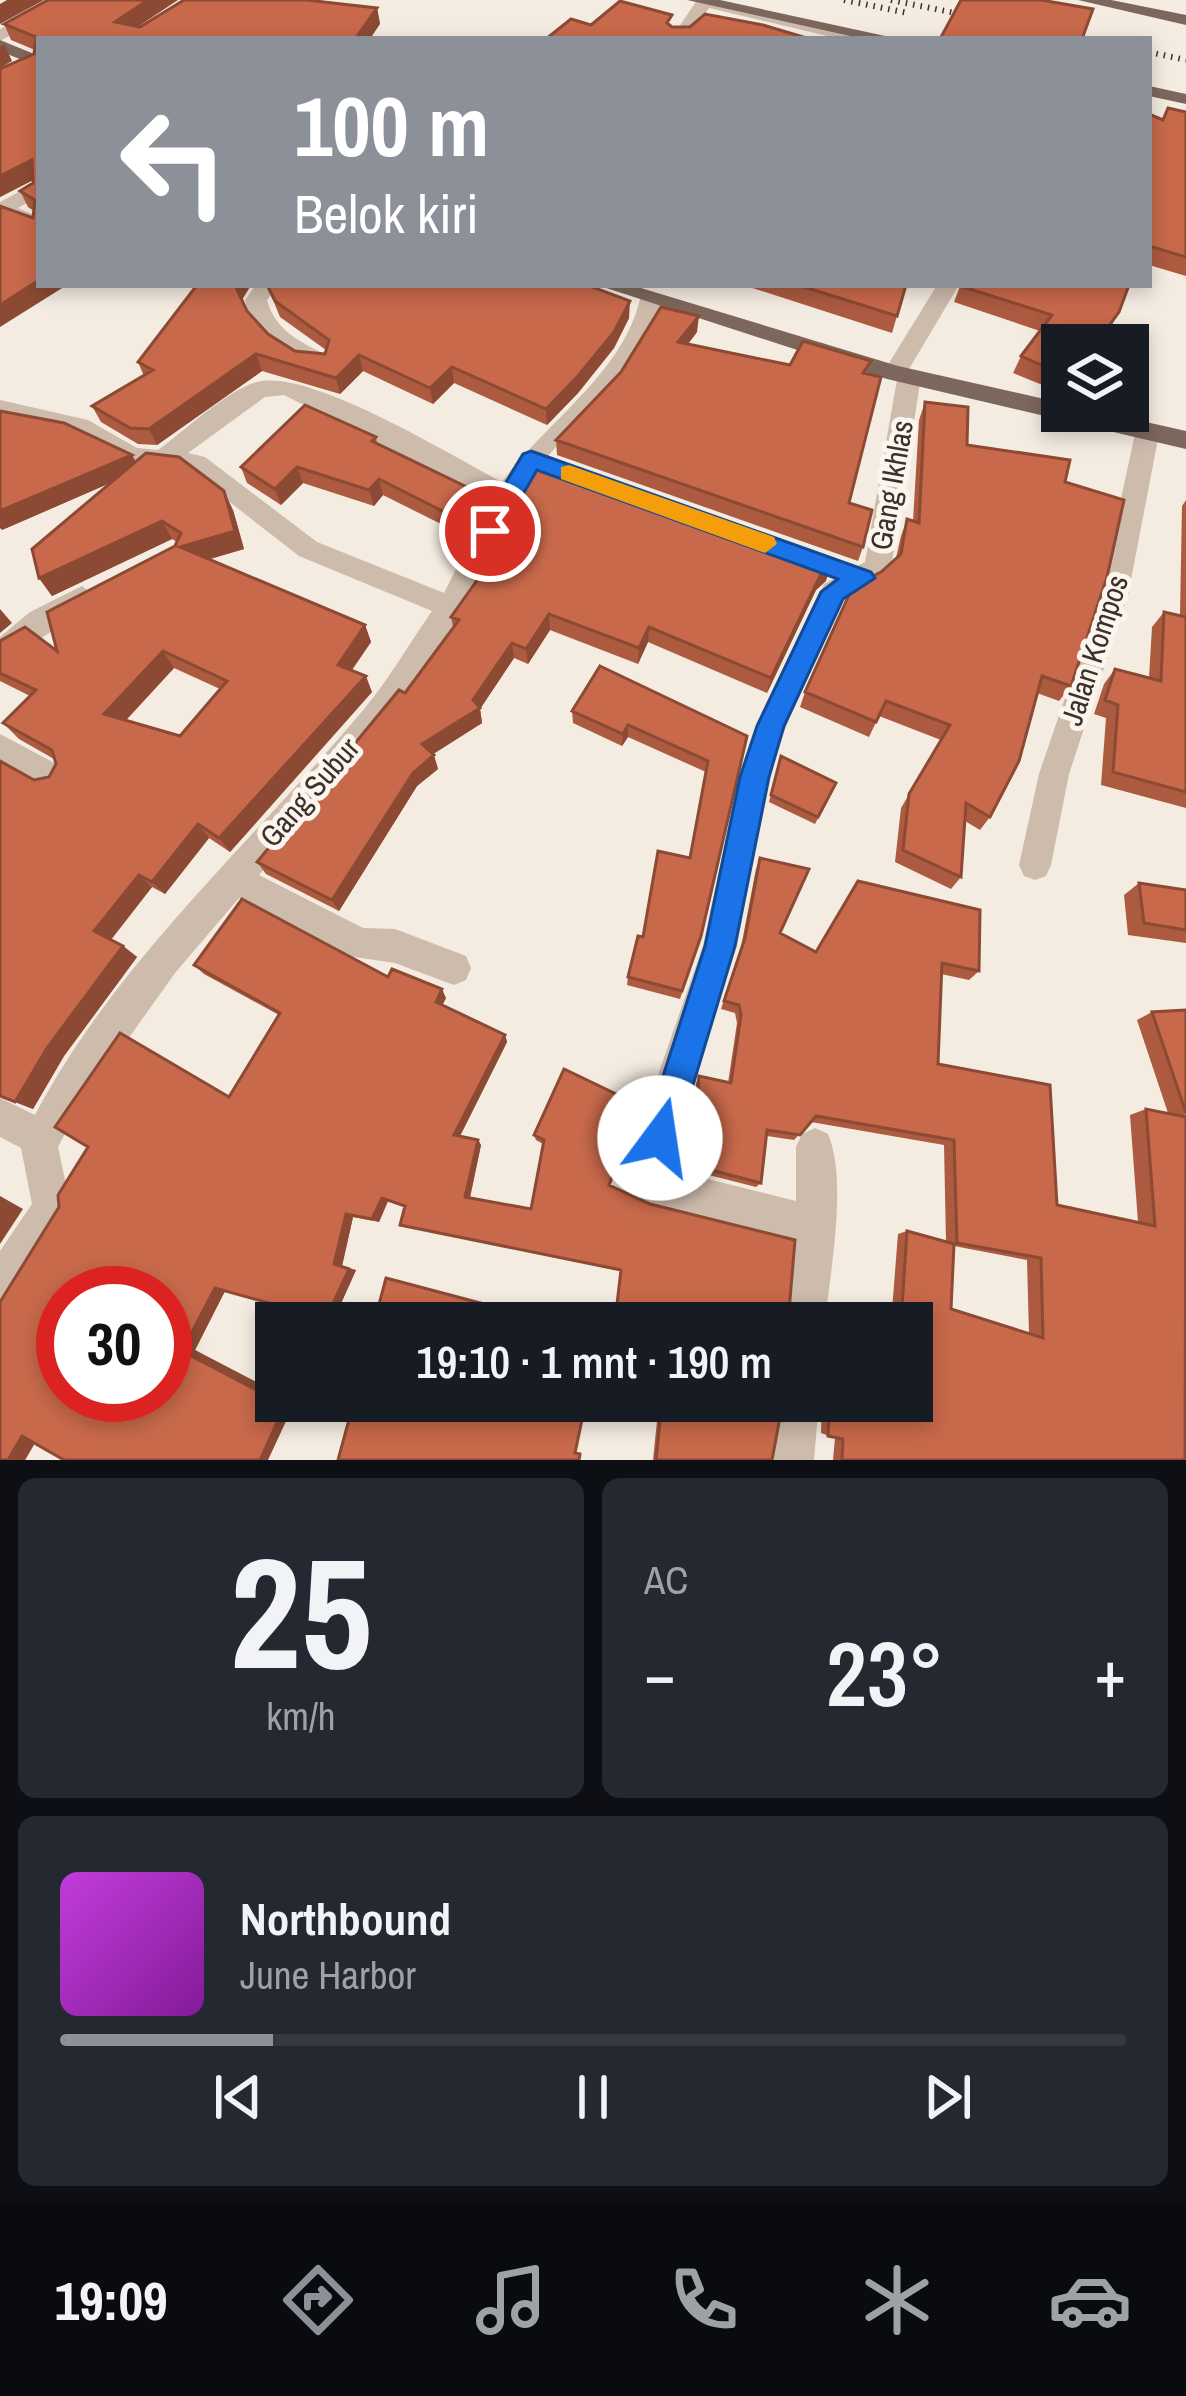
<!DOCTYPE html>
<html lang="id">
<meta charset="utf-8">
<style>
:root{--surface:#171b24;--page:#242831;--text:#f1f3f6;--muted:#9ea1a6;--line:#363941;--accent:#8c9099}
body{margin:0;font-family:"Archivo Narrow",sans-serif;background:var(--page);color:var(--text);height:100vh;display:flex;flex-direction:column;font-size:45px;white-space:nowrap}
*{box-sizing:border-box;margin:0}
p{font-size:39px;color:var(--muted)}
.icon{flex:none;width:66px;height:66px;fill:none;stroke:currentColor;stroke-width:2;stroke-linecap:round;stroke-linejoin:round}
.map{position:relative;height:1460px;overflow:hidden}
.sheet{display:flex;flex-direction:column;gap:18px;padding:18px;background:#0d0f14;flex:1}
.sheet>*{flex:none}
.hud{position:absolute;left:36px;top:36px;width:1116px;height:252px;border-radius:0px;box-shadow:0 6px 18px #0003;background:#8c9099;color:#fff;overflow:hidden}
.controls{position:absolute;left:1041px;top:324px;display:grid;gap:24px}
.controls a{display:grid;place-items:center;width:108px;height:108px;border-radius:0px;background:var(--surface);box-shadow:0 6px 18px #0003;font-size:60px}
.speed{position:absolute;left:36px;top:1266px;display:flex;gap:24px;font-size:60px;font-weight:700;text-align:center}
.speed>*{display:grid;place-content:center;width:156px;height:156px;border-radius:50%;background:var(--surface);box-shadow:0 6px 18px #0003;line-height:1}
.speed .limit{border:18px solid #d22;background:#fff;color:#111}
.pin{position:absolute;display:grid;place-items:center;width:102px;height:102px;color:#fff;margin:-51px;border:6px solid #fff;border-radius:50%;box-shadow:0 3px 12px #0007}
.me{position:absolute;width:132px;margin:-66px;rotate:14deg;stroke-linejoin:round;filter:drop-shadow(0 0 9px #0008)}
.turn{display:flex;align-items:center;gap:42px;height:252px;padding:0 60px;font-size:54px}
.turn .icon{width:156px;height:156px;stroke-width:2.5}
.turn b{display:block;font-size:84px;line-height:102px}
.big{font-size:90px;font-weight:600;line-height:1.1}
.sheet .card{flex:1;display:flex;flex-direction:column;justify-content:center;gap:18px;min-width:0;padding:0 42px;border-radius:18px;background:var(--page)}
.sheet .dial{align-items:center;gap:0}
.dial b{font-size:156px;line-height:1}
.song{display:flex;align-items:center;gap:36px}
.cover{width:144px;height:144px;border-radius:18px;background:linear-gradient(135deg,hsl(290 70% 55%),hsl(290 70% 35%))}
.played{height:12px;border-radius:6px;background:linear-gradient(90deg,var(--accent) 20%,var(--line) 20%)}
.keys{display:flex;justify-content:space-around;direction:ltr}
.heat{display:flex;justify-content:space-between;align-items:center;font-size:66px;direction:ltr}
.sheet .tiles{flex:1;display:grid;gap:18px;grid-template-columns:1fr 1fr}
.card:last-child{grid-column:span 2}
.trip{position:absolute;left:255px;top:1302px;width:678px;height:120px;border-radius:0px;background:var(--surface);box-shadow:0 6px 18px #0003;font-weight:600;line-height:120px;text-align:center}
.tabs{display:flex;height:192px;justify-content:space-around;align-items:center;background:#090b0e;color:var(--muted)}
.tabs .icon{width:84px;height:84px}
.tabs .active{color:var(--accent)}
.tabs b{font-size:54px;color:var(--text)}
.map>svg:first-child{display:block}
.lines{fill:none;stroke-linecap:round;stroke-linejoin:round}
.minor{fill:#cdbbac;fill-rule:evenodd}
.major{fill:#7d675c;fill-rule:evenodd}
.rail{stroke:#3b302b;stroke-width:6;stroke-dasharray:1.5 6;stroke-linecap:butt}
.wall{fill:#ac5a40;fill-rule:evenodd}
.shaded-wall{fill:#8c4a34}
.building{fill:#c8694b;stroke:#8c4a34;stroke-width:3;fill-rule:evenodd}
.route{fill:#1a73e8;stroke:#114b97;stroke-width:3}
.slow{fill:#f59e0b}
.labels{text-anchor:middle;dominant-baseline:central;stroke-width:10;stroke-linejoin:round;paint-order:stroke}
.street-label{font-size:30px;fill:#3b302b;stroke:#fbf5ee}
</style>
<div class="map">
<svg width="1186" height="1460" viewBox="0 0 1186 1460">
<rect width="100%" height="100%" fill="#f4ebe1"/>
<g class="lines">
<!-- minor -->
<path class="minor" d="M54 0H74L0 41V29Z
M697 0H717L871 39H840L709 8 689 39H671Z
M39 181V196L18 208 39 217V231L0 215V202Z
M256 285H278L267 300C275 331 302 343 329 356V366C294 372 252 333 245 300Z
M937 285H959L909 369 921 377 891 568 887 575 844 599 786 726 769 777 737 946 688 1092 671 1170 796 1201V1147L802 1134 815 1128 828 1134C848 1181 830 1271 825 1323H785L794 1239 649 1203 635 1198 630 1184 652 1092 703 946 739 777 756 726 824 584 865 562 897 380 883 373Z
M651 292 662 299C647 375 576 414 534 475 507 513 496 558 471 597 409 697 335 785 259 875L363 928 395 929 466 956 471 968 466 980 454 985 395 963 348 956 239 898 175 973 76 1112 58 1147 71 1208 14 1301 0 1307V1251L32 1204 21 1148 0 1137V1098L35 1115C116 961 253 842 364 709 389 679 409 644 432 611L299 556 190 471 132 465 72 433 0 416V400L88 420 137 448 158 450C183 432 229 389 257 382 309 368 450 455 502 482 546 422 623 373 640 299ZM284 395 491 499 444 593 317 542 205 457 188 453 265 397Z
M1147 425 1159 434 1128 595 1069 774 1051 865 1046 876 1035 880 1024 876 1019 865 1039 774 1100 595 1135 434Z
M82 586 96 597 92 605 0 665V637L30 612Z
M0 734 62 767 66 777 62 787 51 791 0 763Z
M777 1401H819L814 1460H770Z"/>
<!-- major -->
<path class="major" d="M687 0H720L899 39H864Z
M1078 0H1111L1186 15V25Z
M0 40 39 56V67L0 51Z
M1149 86 1186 94V104L1149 96Z
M597 285H631L898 366 1062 403V411H1097L1186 431V449L887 379Z"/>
<!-- rail -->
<path class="rail" d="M844 0 908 13
M891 0 985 19
M1149 52 1186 60"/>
</g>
<!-- wall -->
<path class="wall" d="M184 0H322L321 2 377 8 380 24 39 39V285L34 211 28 207 20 191 33 183V180L0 197V69L34 54 35 50 11 40 4 24 140 27Z
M1168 108 1186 112V276L1149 265V114L1162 120Z
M197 285H251L242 300 247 311 268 334 295 351 325 354 326 350 280 317 267 285 629 318 614 348 578 393 547 425 454 383 433 404 363 371 340 394 262 371 157 445 138 444 101 422 92 406 144 376 138 362Z
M743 285H906L892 333Z
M960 286 1119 312 1110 328 1062 345V393L1013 373 1021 356 1040 331 954 302Z
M697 332 688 344 790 365 867 374 849 503 863 547 858 561 557 455 556 440Z
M925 402 967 445 1065 482 1071 686 1059 701 1037 693 990 817 980 830 965 821 961 877 951 889 895 862 901 808 941 740 879 716 869 737 800 707 805 692 896 558 901 536 907 519 913 521 919 420Z
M376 437 377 443 479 493 481 509 467 537 383 495 374 506 303 483 281 505 247 483 241 467Z
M132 455 136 462 233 510 244 549 209 559 365 625 371 642 352 670 372 692 230 852 209 838 165 894 152 887 111 940 123 946 137 957 64 1056 33 1109 0 1096V761L34 780 49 777 56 764 54 759 19 739 3 723 30 696 0 681V641L57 651 175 546 177 542 172 539 52 596 39 578 110 483 2 530ZM174 668 220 689 180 736 125 721Z
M1186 500V808L1101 785 1106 718 1094 714 1104 684 1115 669 1149 678 1152 627 1164 612 1180 615 1182 506Z
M495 542 826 581 816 590 767 693 648 642 638 664 550 630 528 664 514 658 480 709 482 723 433 754 438 769 417 786 339 911 266 874 257 862 405 693 453 627 451 617 496 554Z
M572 711 747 736 701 936 680 999 627 985 628 977 643 937 690 858 706 772 628 737 622 746 573 723Z
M781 756 836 783 815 824 769 802Z
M760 858 780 933 816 952 858 881 979 971 969 980 941 974 938 1064 1057 1205 1138 1222 1130 1115 1146 1109 1168 1113 1137 1020 1152 1012 1186 1010 1185 1460H833L835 1438 821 1433 822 1401H912V1323H891L898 1234 907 1231 946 1242 944 1145 811 1122 794 1140 767 1136 761 1183 756 1187 689 1170 696 1083 699 1076 728 1083 737 1023 735 1013 721 1009 741 947 756 869ZM954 1246 1027 1260 1029 1334 951 1309Z
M1139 883 1186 890V943L1128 935 1124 895Z
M194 965 388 977 446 998 442 1005 505 1035 507 1042 460 1136 478 1140 481 1145 470 1198 531 1209 543 1144 536 1140 534 1135 641 1106 610 1185 788 1323H655L657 1310 621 1271 406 1227 400 1225 405 1207 388 1201 379 1222 353 1217 342 1266 356 1270 334 1319 225 1291 195 1350 276 1401 295 1402 35 1443 25 1460H0L279 1015 204 974Z
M659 1401H783L772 1460H653Z"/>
<!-- shaded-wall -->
<path class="shaded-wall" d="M7 0H44L0 24V4Z
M148 0H178L121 38 115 22Z
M377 8 380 24 370 39H355Z
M4 44 12 61 0 68V47Z
M32 160 39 177 0 197V176Z
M39 280V285H67L0 327V305Z
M235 285H251L241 301Z
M630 301 629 318 614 348 578 393 547 425 546 409Z
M699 316 697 332 677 358 678 342Z
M256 354 262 371 157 445 149 429Z
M359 355 363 371 340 394 336 378Z
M452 367 454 383 433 404 430 388Z
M132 455 140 470 2 530 0 528V511Z
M297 467 303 483 281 505 275 489Z
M379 479 383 495 374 506 369 490Z
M224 491 233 510 244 549 190 565 180 547Z
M479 493 481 509 467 537 464 522Z
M162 521 172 539 52 596 39 578Z
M831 564 826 581 816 590 767 693 771 678 821 574Z
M0 609 12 623 0 633Z
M549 614 550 630 528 664 526 649Z
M365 625 371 642 344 681 338 665Z
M649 627 648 642 638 664 639 648Z
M512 643 514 658 480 709 482 723 427 758 422 744 473 700Z
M163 651 174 668 117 730 104 714Z
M366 676 372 692 230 852 219 838Z
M628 725V737L622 746 623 734Z
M434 755 438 769 417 786 339 911 332 900 413 773Z
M198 824 209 838 165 894 152 882Z
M139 875 152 887 108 943 94 931Z
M123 946 137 957 64 1056 33 1109 15 1102 47 1048Z
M442 989 446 998 440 1010 436 1002Z
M505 1035 507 1042 458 1140 454 1135Z
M478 1140 481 1145 469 1201 465 1197Z
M0 1196 23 1209 0 1244Z
M382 1198 388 1201 379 1222 372 1219Z
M346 1214 353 1217 342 1266 334 1264Z
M349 1269 356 1270 334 1319H326Z
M215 1288 226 1289 195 1350 276 1392V1400L182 1351Z
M277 1401 295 1402 268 1460H260Z
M41 1432 25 1460H8L22 1436Z"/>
<!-- building -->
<path class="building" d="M48 0H148L115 22 140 27 184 0H306L377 8 355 39H39V280L0 305V206L33 218 35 200 20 191 33 183 32 160 0 176V69L34 54 36 37 4 24Z
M961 0H1041L1093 9 1082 39H940Z
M620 1 672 15 667 23 672 27H690L705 14 763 25 810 39H546L571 19 591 25Z
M1168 108 1186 112V257L1149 246V114L1163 120Z
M197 285H235L247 311 268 334 295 351 325 354 329 340 275 301 267 285H587L630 301 614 332 578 376 546 409 452 367 430 388 359 355 336 378 256 354 149 429 130 428 92 406 153 370 138 362Z
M798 285H906L897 316Z
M1129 285 1119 312 1095 345H1062V374L1021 356 1052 315 960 286Z
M661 307 699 316 678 342 790 365 803 341 871 361 863 373 881 377 849 503 872 510 863 547 556 440 621 372Z
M925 402 968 407 967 445 1070 460 1065 482 1124 500 1107 577 1071 686 1042 676 1019 761 990 817 966 803 961 877 903 850 909 794 950 725 886 701 876 722 805 692 853 586 881 572 901 554 907 519 919 523Z
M305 405 376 437 372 441 479 493 464 522 379 479 369 490 297 467 275 489 241 467Z
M0 411 64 423 132 455 0 511Z
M146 453 179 457 224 491 235 531 180 547 365 625 338 665 366 676 219 838 198 824 152 882 139 875 94 931 123 946 47 1048 15 1102 0 1096V761L34 780 49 777 56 764 52 750 3 723 36 690 0 673V641L25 627 57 651 47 612 175 546 181 533 162 521 39 578 32 549ZM163 651 227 681 180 736 104 714Z
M537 459 831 564 821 574 771 678 649 627 639 648 549 614 526 649 512 643 473 700 480 708 422 744 434 755 413 773 332 900 257 862 399 690 405 693 459 620 451 617 502 545 495 542Z
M1164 612 1186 617V792L1113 772 1118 705 1105 700 1115 669 1161 681Z
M600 666 747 736 701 936 682 991 628 977 638 936 643 937 658 851 690 858 708 761 628 725 623 734 572 711Z
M781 756 836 783 818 817 771 795Z
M760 858 809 869 780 933 816 952 858 881 980 910 979 971 942 963 938 1064 1050 1085 1057 1205 1155 1226 1146 1109 1186 1117 1185 1460H842L843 1439 828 1436 830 1401H912V1323H901L907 1231 954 1244 951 1309 1043 1338 1041 1258 957 1243 954 1140 816 1116 800 1135 767 1130 761 1183 692 1165 699 1076 731 1083 741 1015 739 1005 724 1001 745 938Z
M1139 883 1186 890V930L1144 923Z
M242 899 388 977 392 969 442 989 436 1002 505 1035 454 1135 478 1140 465 1197 531 1209 544 1140 534 1135 564 1069 641 1106 609 1185 650 1204 795 1240 788 1323H657L659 1310 617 1304 621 1270 400 1225 405 1206 382 1198 372 1219 346 1214 334 1264 349 1269 326 1319 215 1288 182 1351 285 1405 260 1460H64L22 1436 8 1460H0V1302L59 1207 58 1195 88 1147 55 1127 120 1033 229 1097 280 1013 194 965ZM63 1293H165V1395H63Z
M1186 1010V1113L1152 1012Z
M386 1278 556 1323H374Z
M354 1401H586L575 1453 580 1454 579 1460H338Z
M657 1401H783L772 1460H656L662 1402Z"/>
<!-- route -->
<path class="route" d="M531 451 871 572 875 578 843 599 784 726 769 777 735 946 677 1138 672 1150 660 1155 648 1150 643 1138 705 946 740 777 757 726 821 592 838 579 537 470 498 537H481V524L523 454Z"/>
<!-- slow -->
<path class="slow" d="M569 465 774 537 777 544 765 553 561 479V467Z"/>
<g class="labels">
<!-- street labels -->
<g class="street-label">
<text transform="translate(891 485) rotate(-80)">Gang Ikhlas</text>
<text transform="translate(1094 650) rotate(-72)">Jalan Kompos</text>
<text transform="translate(309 792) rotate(-49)">Gang Subur</text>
</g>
</g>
</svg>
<div class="controls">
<a><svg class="icon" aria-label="layers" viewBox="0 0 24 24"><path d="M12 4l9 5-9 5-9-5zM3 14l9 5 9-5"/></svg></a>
</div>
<div class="speed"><div class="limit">30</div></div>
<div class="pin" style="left:490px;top:531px;background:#d93025"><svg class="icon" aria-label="arrive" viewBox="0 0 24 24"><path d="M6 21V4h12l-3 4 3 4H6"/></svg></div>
<svg class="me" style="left:660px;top:1138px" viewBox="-20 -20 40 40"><circle r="19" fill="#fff"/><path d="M0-13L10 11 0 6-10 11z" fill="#1a73e8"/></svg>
<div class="trip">19:10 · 1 mnt · 190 m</div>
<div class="hud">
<div class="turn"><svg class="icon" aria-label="left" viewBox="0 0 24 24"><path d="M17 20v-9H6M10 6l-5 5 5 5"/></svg><div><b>100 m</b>Belok kiri</div></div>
</div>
</div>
<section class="sheet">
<div class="tiles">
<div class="card dial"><b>25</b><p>km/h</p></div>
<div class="card"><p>AC</p>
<div class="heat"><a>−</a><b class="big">23°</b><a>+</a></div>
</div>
<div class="card">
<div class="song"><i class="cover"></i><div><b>Northbound</b><p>June Harbor</p></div></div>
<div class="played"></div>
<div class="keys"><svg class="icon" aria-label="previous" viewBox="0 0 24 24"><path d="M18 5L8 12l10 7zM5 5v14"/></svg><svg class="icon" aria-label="pause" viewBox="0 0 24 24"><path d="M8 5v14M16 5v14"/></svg><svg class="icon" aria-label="next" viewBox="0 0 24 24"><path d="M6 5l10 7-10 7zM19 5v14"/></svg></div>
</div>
</div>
</section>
<nav class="tabs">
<b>19:09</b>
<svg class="icon active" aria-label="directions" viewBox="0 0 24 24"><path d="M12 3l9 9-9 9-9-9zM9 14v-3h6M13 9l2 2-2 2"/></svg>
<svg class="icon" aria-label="music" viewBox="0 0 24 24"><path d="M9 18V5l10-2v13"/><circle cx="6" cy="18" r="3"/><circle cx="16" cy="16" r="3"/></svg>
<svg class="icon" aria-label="phone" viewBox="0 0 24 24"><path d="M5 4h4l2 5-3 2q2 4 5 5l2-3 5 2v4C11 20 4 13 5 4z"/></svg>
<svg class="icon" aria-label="climate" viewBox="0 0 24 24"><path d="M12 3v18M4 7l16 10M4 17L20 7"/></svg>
<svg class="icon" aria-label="car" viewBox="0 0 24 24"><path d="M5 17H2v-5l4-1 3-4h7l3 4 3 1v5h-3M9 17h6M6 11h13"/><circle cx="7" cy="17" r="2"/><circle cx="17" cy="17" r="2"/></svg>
</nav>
